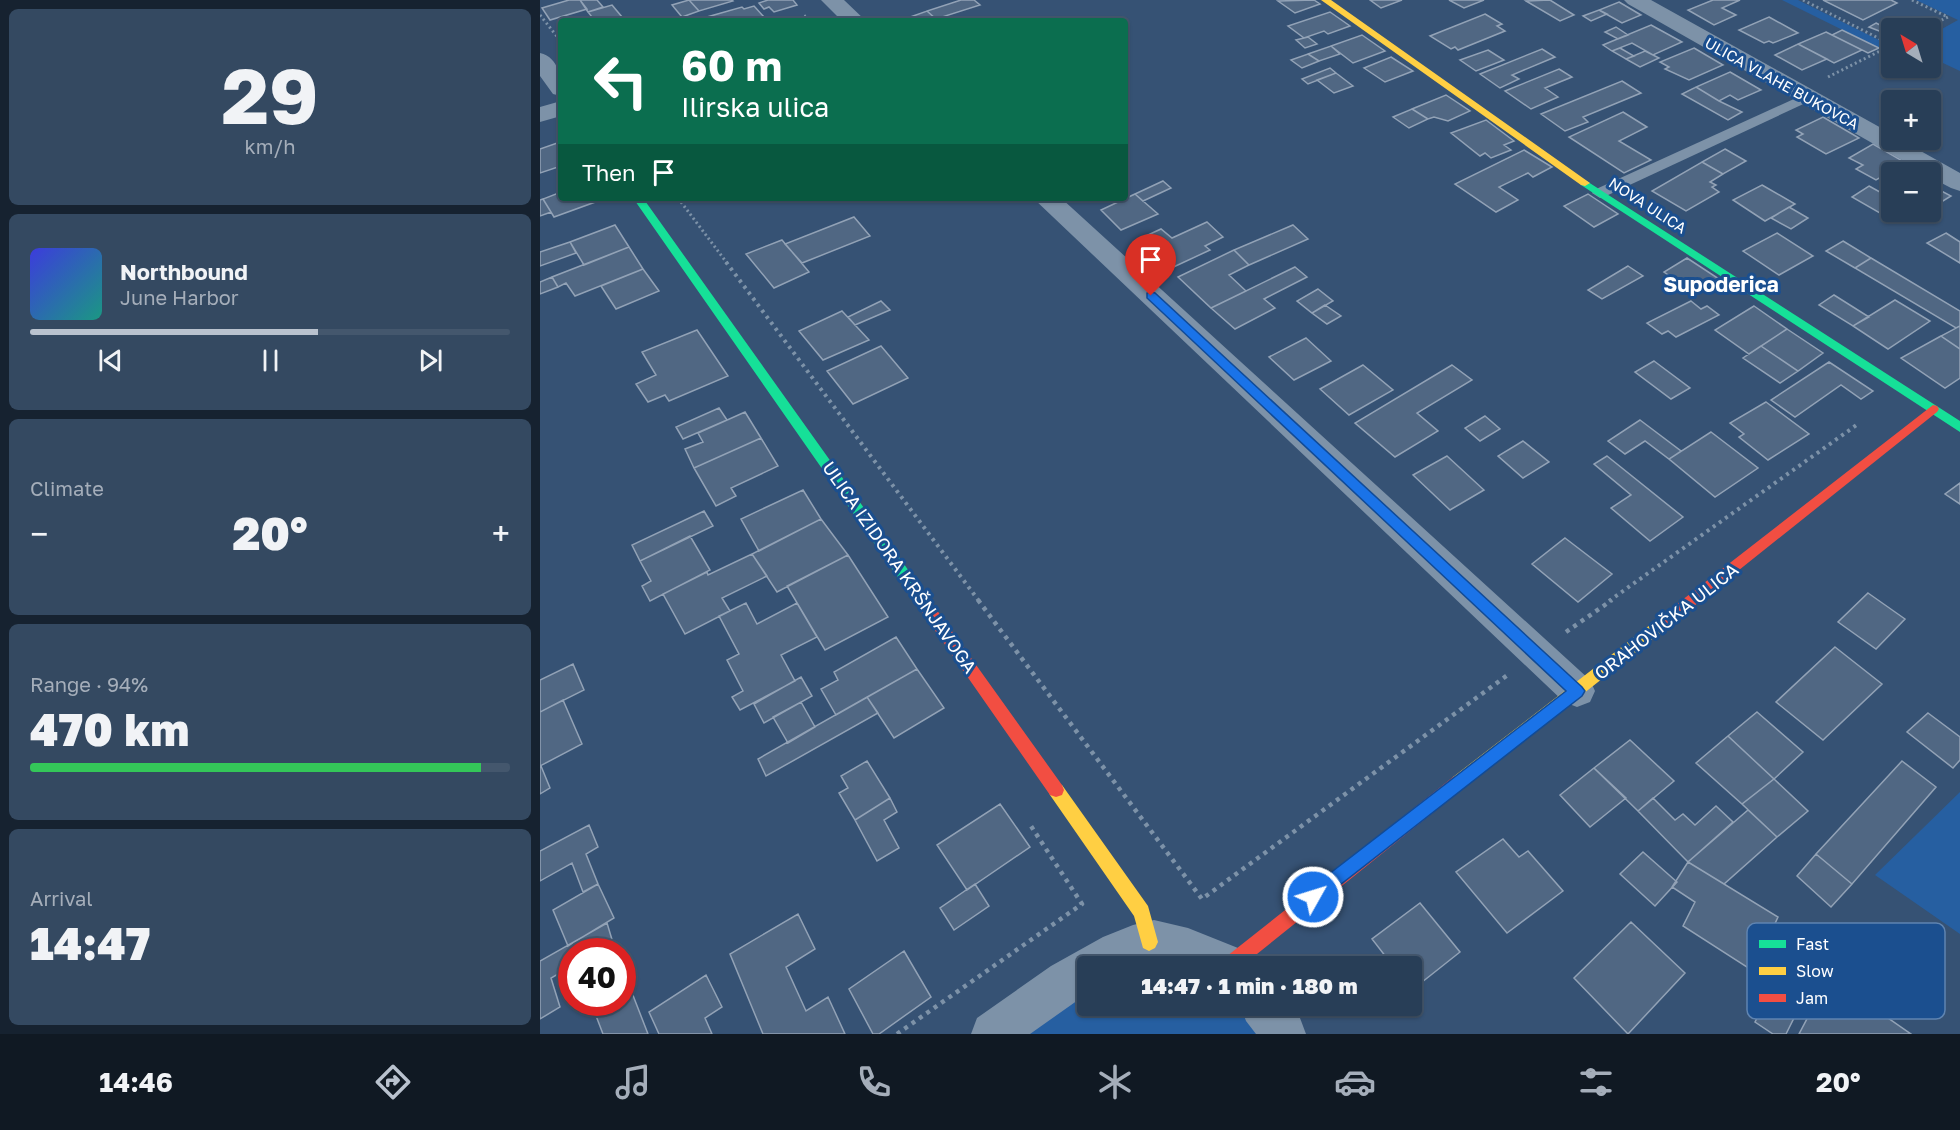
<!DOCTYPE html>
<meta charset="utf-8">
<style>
:root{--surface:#283e57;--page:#344961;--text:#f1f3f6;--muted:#a5aeba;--line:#44576d;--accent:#b9c2ce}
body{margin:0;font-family:"Golos Text",sans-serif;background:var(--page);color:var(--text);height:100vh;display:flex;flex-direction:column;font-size:22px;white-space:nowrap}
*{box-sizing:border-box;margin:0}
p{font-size:20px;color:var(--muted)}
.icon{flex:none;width:33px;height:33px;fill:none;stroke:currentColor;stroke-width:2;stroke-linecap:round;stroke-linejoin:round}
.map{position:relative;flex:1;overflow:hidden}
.details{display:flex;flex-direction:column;gap:9px;padding:9px;background:#162230;width:540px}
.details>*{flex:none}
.top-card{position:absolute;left:18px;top:18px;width:570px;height:183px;border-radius:6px;box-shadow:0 2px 4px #0004,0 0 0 2px var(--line);background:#0b6e4f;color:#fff;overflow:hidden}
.needle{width:39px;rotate:322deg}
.fabs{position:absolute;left:1341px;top:18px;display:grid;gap:12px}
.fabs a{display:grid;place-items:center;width:60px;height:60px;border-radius:6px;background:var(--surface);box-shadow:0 2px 4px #0004,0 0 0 2px var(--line);font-size:30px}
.speed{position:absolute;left:18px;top:938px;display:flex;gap:12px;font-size:30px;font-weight:700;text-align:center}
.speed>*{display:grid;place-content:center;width:78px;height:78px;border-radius:50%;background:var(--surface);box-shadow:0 2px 4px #0004,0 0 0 2px var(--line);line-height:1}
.speed .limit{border:9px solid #d22;background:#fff;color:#111}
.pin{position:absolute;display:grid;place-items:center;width:51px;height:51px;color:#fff;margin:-62px -26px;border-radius:50% 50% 50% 0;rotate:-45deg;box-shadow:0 0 6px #0007}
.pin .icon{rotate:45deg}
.me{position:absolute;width:66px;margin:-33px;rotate:51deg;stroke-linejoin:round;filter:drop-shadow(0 0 4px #0008)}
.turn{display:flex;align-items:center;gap:21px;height:126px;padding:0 24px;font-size:27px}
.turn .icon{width:78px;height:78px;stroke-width:2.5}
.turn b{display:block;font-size:42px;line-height:51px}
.then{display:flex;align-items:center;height:57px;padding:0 24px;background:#0003;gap:12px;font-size:22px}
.big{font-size:45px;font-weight:800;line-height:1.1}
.details .widget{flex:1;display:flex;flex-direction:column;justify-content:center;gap:9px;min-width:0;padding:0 21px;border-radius:9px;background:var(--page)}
.details .dial{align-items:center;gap:0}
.dial b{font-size:78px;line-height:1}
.song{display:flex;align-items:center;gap:18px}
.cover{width:72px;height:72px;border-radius:9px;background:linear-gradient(135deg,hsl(240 70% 55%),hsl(170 70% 35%))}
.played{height:6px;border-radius:3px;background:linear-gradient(90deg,var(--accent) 60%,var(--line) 60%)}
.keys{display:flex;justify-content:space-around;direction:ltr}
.heat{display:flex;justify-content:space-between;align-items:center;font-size:33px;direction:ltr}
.charge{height:9px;border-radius:4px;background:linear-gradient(90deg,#34c759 94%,var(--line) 0)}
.trip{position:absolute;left:537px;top:956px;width:345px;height:60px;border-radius:6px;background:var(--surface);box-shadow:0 2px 4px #0004,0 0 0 2px var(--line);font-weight:800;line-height:60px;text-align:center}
.dock{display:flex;height:96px;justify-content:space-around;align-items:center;background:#101923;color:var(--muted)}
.dock .icon{width:42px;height:42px}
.dock .on{color:var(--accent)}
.dock b{font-size:27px;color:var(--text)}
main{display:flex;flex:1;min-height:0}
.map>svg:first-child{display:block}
.green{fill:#265fa1}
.building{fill:#506783;stroke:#92a2b6;stroke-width:1.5}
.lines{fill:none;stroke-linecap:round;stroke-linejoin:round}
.path-far2{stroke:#7d92a8;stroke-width:3;stroke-dasharray:2 3;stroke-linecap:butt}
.path-far1{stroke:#7d92a8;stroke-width:4;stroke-dasharray:3 4.5;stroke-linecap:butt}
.path{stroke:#7d92a8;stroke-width:4.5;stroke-dasharray:4 5;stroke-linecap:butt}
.lane{fill:#7d92a8;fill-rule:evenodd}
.street{fill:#7d92a8;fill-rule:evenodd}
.fast{fill:#16e098;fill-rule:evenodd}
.slow{fill:#ffcf43;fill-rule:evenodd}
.jam{fill:#f24e42;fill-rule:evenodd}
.route{fill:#1a73e8;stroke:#114b97;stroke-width:1.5}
.labels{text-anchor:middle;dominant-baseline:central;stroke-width:6;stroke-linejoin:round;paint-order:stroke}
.far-street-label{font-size:15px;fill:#fff;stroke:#1b4f8f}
.street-label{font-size:18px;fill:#fff;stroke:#1b4f8f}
.quarter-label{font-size:21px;font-weight:bold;fill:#fff;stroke:#1b4f8f}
.key{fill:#1b4f8f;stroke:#5f84b1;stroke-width:1.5}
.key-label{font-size:16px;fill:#fff}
</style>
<main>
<section class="details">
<div class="widget dial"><b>29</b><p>km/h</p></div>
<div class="widget">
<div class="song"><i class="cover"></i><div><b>Northbound</b><p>June Harbor</p></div></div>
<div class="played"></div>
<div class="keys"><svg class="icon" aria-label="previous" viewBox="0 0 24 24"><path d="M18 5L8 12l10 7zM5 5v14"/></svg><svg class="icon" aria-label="pause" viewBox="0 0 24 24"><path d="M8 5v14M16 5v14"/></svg><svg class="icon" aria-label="next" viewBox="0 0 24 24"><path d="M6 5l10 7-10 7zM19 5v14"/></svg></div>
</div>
<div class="widget"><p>Climate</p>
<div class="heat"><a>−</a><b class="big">20°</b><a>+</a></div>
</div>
<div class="widget"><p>Range · 94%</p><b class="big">470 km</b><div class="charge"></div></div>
<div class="widget"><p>Arrival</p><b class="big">14:47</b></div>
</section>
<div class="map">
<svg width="1420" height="1034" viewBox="0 0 1420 1034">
<rect width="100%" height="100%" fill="#365274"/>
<!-- green -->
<path class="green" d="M1242 0H1258L1347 44 1339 48Z
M1376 0H1420V71L1403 63 1396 66 1390 63 1391 35 1418 20Z
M1420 792V934L1335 875Z
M547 988 548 1005H696L709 1016 725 1034H475Z"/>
<!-- building -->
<path class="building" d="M29 0H40L47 9 10 20 2 8Z
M40 0H57L63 7 48 12Z
M149 0 159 11 142 17 132 5Z
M149 0H192L193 1 159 11Z
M228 0H253L257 5 234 12 229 7 224 9 219 3Z
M421 0H434L440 5 396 19 387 11Z
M774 0 780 4 755 13 738 1Z
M830 0H862L841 8Z
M909 0H944L924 8Z
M1010 0 1034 15 1020 21 986 1Z
M1173 0H1200L1182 8 1196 15 1174 25 1148 10Z
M1283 0H1351L1357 3 1323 20Z
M1079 2 1101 15 1082 23 1059 10Z
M72 5 82 17 70 21H55L48 12Z
M214 6 224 17 212 21H170L167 17 202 7 204 9Z
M1059 10 1067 14 1051 21 1043 16Z
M387 11 398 21H359Z
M790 12 810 26 788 34 784 31 764 38 748 26Z
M945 14 962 24 957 26 965 31 918 50 915 47 911 49 890 36Z
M1229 17 1258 33 1233 43 1229 41 1224 43 1199 30Z
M1336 23 1352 31V36L1329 27Z
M1111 25 1142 42 1113 55 1092 43 1072 51 1063 45Z
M1076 27 1088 35 1078 39 1065 32Z
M1302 30 1339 48 1328 53 1292 35Z
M1286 32 1322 50 1294 63 1258 44Z
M822 35 845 51 813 63 791 46Z
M768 37 777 44 765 48 756 40Z
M1258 44 1287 59 1262 70 1235 55Z
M791 46 800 54 779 61 768 54Z
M1080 48 1094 56 1086 59 1072 51Z
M1154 48 1183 65 1149 80 1125 69 1129 67 1120 62Z
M1002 49 1015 57 972 75 979 79 960 88 940 74Z
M948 50 964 60 936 71 920 60Z
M1105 51 1119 58 1100 67 1086 59Z
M768 54 779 61 762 68 751 60Z
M851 57 873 71 845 82 824 68Z
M790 68 796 73 768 84 762 79Z
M1019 69 1032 77 1005 88 1018 97 991 109 965 91Z
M1190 72 1221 90 1198 100 1190 95 1179 101 1156 87Z
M796 73 813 86 794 93 777 80Z
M1082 81 1101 93 1043 117 1048 122 1025 131 1001 114Z
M1156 87 1179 101 1202 112 1188 120 1142 94Z
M906 95 930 111 908 121 894 117 888 119 872 109Z
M872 109 888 119 869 128 853 117Z
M1083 112 1107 127 1079 141 1111 160 1084 173 1029 137Z
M1283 117 1319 138 1286 154 1257 137 1263 134 1256 130Z
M946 120 974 141 964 145 971 150 951 158 945 153 940 156 911 133Z
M20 142 21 166 0 173V149Z
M1333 144 1366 163 1336 180 1316 169 1323 165 1309 158Z
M1185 149 1206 161 1183 174 1162 162Z
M984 150 1012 167 993 177 988 173 959 187 978 200 956 212 915 184Z
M1162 162 1183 174 1170 182 1176 185 1172 187 1179 192 1146 211 1112 191Z
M623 181 631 188 603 201 595 194Z
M1222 185 1255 204 1225 221 1193 200Z
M1390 185 1411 196 1390 209Z
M1329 186 1349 197 1344 200 1352 204V212L1345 216 1312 197Z
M21 192V198H56L58 201 14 217 3 199Z
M595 194 618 214 581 230 561 210Z
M1048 194 1078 214 1054 227 1024 206Z
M3 199 11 212 0 216V200Z
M1249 207 1268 218 1251 229 1231 218Z
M314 217 330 236 262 263 245 244Z
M667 222 683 237 665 246 670 250 627 270 595 241 621 229 632 238Z
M75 225 89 247 44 265 30 242Z
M753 225 768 239 709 265 694 250Z
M1237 233 1273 256 1239 275 1203 251Z
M1406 233 1420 242V263L1387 243Z
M242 240 269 272 234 288 206 254Z
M1303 241 1331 258 1315 268 1286 251Z
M30 242 36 253 0 266V252Z
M89 247 103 269 35 296 26 283 18 287 12 277Z
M694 250 709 265 689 275 706 291 671 308 638 277Z
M1147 258 1179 279 1155 293 1124 272Z
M1331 258 1420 311V326L1416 328 1315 268Z
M1088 266 1103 276 1062 299 1048 290Z
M755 267 767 277 724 299 735 308 695 329 671 308Z
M103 269 119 291 76 309 61 286Z
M12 277 18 287 0 294V282Z
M778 289 793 301 772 313 757 301Z
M1294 295 1329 317 1313 326 1279 305Z
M1355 300 1390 321 1348 349 1313 326Z
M341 301 350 310 315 325 308 317Z
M1151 301 1161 309 1167 306 1179 315 1136 337 1128 331 1122 334 1107 323Z
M785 305 801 316 787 324 772 313Z
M1214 306 1247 329 1209 354 1175 330Z
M302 311 329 340 283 360 259 331Z
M1420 326V349L1401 336Z
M1247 329 1283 353 1258 371 1221 346Z
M157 330 188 376 129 401 125 395 108 402 96 384 116 375 102 352Z
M1401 336 1420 349V378L1405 388 1361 358Z
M766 338 791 361 754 380 729 357Z
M341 346 368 378 313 404 287 371Z
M1221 346 1258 371 1240 383 1203 358Z
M1114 361 1150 388 1131 399 1095 372Z
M1289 362 1333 391 1321 399 1301 385 1255 417 1231 400Z
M823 365 853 390 809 415 780 389Z
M912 365 932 380 877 413 898 431 855 457 815 423Z
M1226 402 1269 434 1228 460 1199 437 1204 434 1190 423Z
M179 408 187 420 143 439 136 427Z
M205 412 221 438 154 468 145 449 163 442 158 433Z
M945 416 960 429 940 441 925 428Z
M1100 420 1141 451 1129 459 1105 441 1085 454 1068 441Z
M1171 432 1218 468 1175 497 1129 459Z
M221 438 238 466 191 488 196 496 176 506 154 468Z
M983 441 1009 462 983 478 958 456Z
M907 456 944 490 910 510 873 475Z
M1067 456 1143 517 1110 541 1071 508 1091 495 1054 464Z
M1420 483V504L1405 494Z
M263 490 281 519 219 551 201 519Z
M164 511 173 526 100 561 92 545Z
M281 519 308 555 237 592 212 554Z
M150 536 170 570 110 601 102 586 111 581 100 561Z
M1025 538 1072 574 1038 602 992 564Z
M212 554 227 576 182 598 190 611 145 634 123 594 167 572 168 575Z
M308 555 348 617 285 650 247 586Z
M1328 593 1365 619 1336 649 1298 622Z
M206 603 217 624 257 603 277 637 241 655 255 681 200 710 192 697 203 691 187 660 199 654 179 616Z
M356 637 377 669 296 715 281 689 298 680 294 672Z
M1295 647 1342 684 1283 740 1236 702Z
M33 664 44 690 0 712V680Z
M377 669 404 708 354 738 327 697Z
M261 677 272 696 224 723 214 704Z
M327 697 338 713 226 776 218 759Z
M23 700 42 744 0 766V712Z
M261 702 275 727 248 743 233 717Z
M1217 712 1263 752 1234 779 1188 736Z
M1388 713 1420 737V760L1413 768 1367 732Z
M1188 736 1234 779 1202 804 1156 763Z
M1090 740 1134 781 1098 811 1054 768Z
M327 761 350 798 315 820 299 793 308 788 301 776Z
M1362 761 1396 787 1312 884 1276 854Z
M1 766 10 788 0 794V766Z
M1054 768 1086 798 1050 827 1020 795Z
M1234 779 1268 811 1237 837 1202 804Z
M350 798 357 812 344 820 359 848 337 861 315 820Z
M1113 798 1135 820 1143 814 1155 825 1176 806 1193 822 1148 862 1098 811Z
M460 804 490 847 427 890 397 845Z
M1208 810 1237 837 1184 884 1148 862Z
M49 825 58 847 46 854 58 884 43 892 32 863 0 881V851Z
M963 839 979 857 988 851 1023 891 967 933 916 872Z
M1103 852 1137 882 1115 906 1080 874Z
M1276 854 1312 884 1291 907 1257 876Z
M1148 862 1238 917 1213 971 1143 926 1155 902 1132 887Z
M58 884 74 918 28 946 13 910Z
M435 884 449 906 414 930 400 908Z
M880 903 920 952 872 990V966H853L832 939Z
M258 914 275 949 246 967 266 1011 288 997 305 1034H223L190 954Z
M1091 922 1145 973 1088 1034 1034 978Z
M67 923 73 943 59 951H32V966L11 978 20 1007 0 1019V961Z
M1258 940 1284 958 1246 1034H1233L1215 1022Z
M364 951 391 997 339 1034H333L309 989Z
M82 967 108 1034H63L53 1008 46 1012 42 1002H82Z
M166 975 182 1007 165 1018 172 1034H119L109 1012Z
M1289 977 1371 1034H1259Z"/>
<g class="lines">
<!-- path-far2 -->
<path class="path-far2" d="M1263 0 1352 45
M1372 0 1408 17 1385 28
M0 15 19 39
M250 21 269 15
M1288 77 1352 45
M138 198 187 263"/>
<!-- path-far1 -->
<path class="path-far1" d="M186 262 439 601
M1069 601 1318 424"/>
<!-- path -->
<path class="path" d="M438 600 662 899 969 674
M1026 632 1072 600
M357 1034 542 904 489 823"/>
<!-- lane -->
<path class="lane" d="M1267 93 1274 97 1272 100 1066 196 1060 198 1052 193 1054 190Z"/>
<!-- street -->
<path class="street" d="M281 0H304L326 21H302Z
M1084 0H1111L1352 134V140H1361L1420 173V191L1411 188 1390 177V172H1383L1088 4Z
M0 53C20 58 21 79 21 96L13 94 0 76Z
M21 101V116L0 122V107Z
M493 198H521L1050 680 1055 691 1050 702 1037 707 1024 702Z
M614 920 648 928 703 950 709 966H629L614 963 597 966H548V993L490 1034H431L437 1018 511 966 563 937 593 925Z
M700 1005H750L760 1018 766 1034H716L706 1021Z"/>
<!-- fast -->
<path class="fast" d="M1045 180 1420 421V432L1041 185 1040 183Z
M93 198H103L381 588 383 592 381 596 376 598 371 596Z"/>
<!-- slow -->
<path class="slow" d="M781 0H791L1050 183 1045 186 1041 185Z
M1124 616 1129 618 1131 622 1129 626 925 787 919 789 913 787 911 782 913 777 1119 618Z
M516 783 522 785 608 906 618 942 615 948 609 951 603 948 594 916 510 795 508 790 510 785Z"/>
<!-- jam -->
<path class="jam" d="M1393 405 1397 406 1399 409 1397 412 1129 626 1124 628 1119 626 1117 622 1119 618Z
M376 586 381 588 522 785 524 790 522 795 516 797 510 795 371 596 369 592 371 588Z
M919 775 925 777 927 782 925 787 702 966H679L682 960 913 777Z"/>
</g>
<!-- route -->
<path class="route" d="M611 292 615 293 1042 687 1045 691 1042 696 773 906 767 903 764 897 767 891 1026 691 607 298V293Z"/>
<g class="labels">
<!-- far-street labels -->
<g class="far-street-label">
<text transform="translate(1242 83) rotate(29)">ULICA VLAHE BUKOVCA</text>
<text transform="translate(1108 205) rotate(33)">NOVA ULICA</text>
</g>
<!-- street labels -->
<g class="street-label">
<text transform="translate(360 567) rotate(55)">ULICA IZIDORA KRŠNJAVOGA</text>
<text transform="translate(1126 621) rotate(-38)">ORAHOVIČKA ULICA</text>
</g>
<!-- quarter labels -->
<g class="quarter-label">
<text x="1181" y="284">Supoderica</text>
</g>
</g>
<!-- legend -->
<rect x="1207" y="923" width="198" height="96" rx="9" class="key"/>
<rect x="1219" y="940" width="27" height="8" fill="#16e098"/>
<rect x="1219" y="967" width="27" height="8" fill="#ffcf43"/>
<rect x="1219" y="994" width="27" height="8" fill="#f24e42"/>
<g class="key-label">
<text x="1256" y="950">Fast</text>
<text x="1256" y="977">Slow</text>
<text x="1256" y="1004">Jam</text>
</g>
</svg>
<div class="fabs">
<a><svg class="needle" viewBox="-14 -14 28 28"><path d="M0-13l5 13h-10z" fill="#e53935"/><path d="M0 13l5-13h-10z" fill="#a5aeba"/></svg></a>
<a>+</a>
<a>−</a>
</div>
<div class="speed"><div class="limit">40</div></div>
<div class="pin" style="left:611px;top:296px;background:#d93025"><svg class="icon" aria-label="arrive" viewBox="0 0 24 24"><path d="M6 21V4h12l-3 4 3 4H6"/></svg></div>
<svg class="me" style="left:773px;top:897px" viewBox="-20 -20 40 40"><circle r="17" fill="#1a73e8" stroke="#fff" stroke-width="3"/><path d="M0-11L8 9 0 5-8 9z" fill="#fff"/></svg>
<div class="trip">14:47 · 1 min · 180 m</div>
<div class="top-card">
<div class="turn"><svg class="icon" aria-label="left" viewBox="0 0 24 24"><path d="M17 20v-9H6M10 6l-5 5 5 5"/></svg><div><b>60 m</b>Ilirska ulica</div></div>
<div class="then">Then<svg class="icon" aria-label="arrive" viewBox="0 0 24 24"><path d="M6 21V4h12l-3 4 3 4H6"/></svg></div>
</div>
</div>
</main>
<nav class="dock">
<b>14:46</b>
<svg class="icon on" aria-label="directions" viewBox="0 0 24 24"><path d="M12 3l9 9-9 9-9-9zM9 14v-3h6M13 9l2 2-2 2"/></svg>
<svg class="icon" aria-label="music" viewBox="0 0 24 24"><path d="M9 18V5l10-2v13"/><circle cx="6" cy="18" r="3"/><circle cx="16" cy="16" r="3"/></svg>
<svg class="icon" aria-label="phone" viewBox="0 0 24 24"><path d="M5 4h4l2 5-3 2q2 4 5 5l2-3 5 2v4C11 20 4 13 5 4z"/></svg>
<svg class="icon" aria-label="climate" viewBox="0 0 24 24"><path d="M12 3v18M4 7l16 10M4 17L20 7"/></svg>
<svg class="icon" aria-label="car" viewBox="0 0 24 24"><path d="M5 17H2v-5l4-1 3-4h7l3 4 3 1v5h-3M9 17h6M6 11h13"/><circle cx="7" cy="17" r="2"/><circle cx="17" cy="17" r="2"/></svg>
<svg class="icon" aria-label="filters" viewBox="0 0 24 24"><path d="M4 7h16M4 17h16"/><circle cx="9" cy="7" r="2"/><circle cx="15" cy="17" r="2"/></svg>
<b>20°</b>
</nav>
